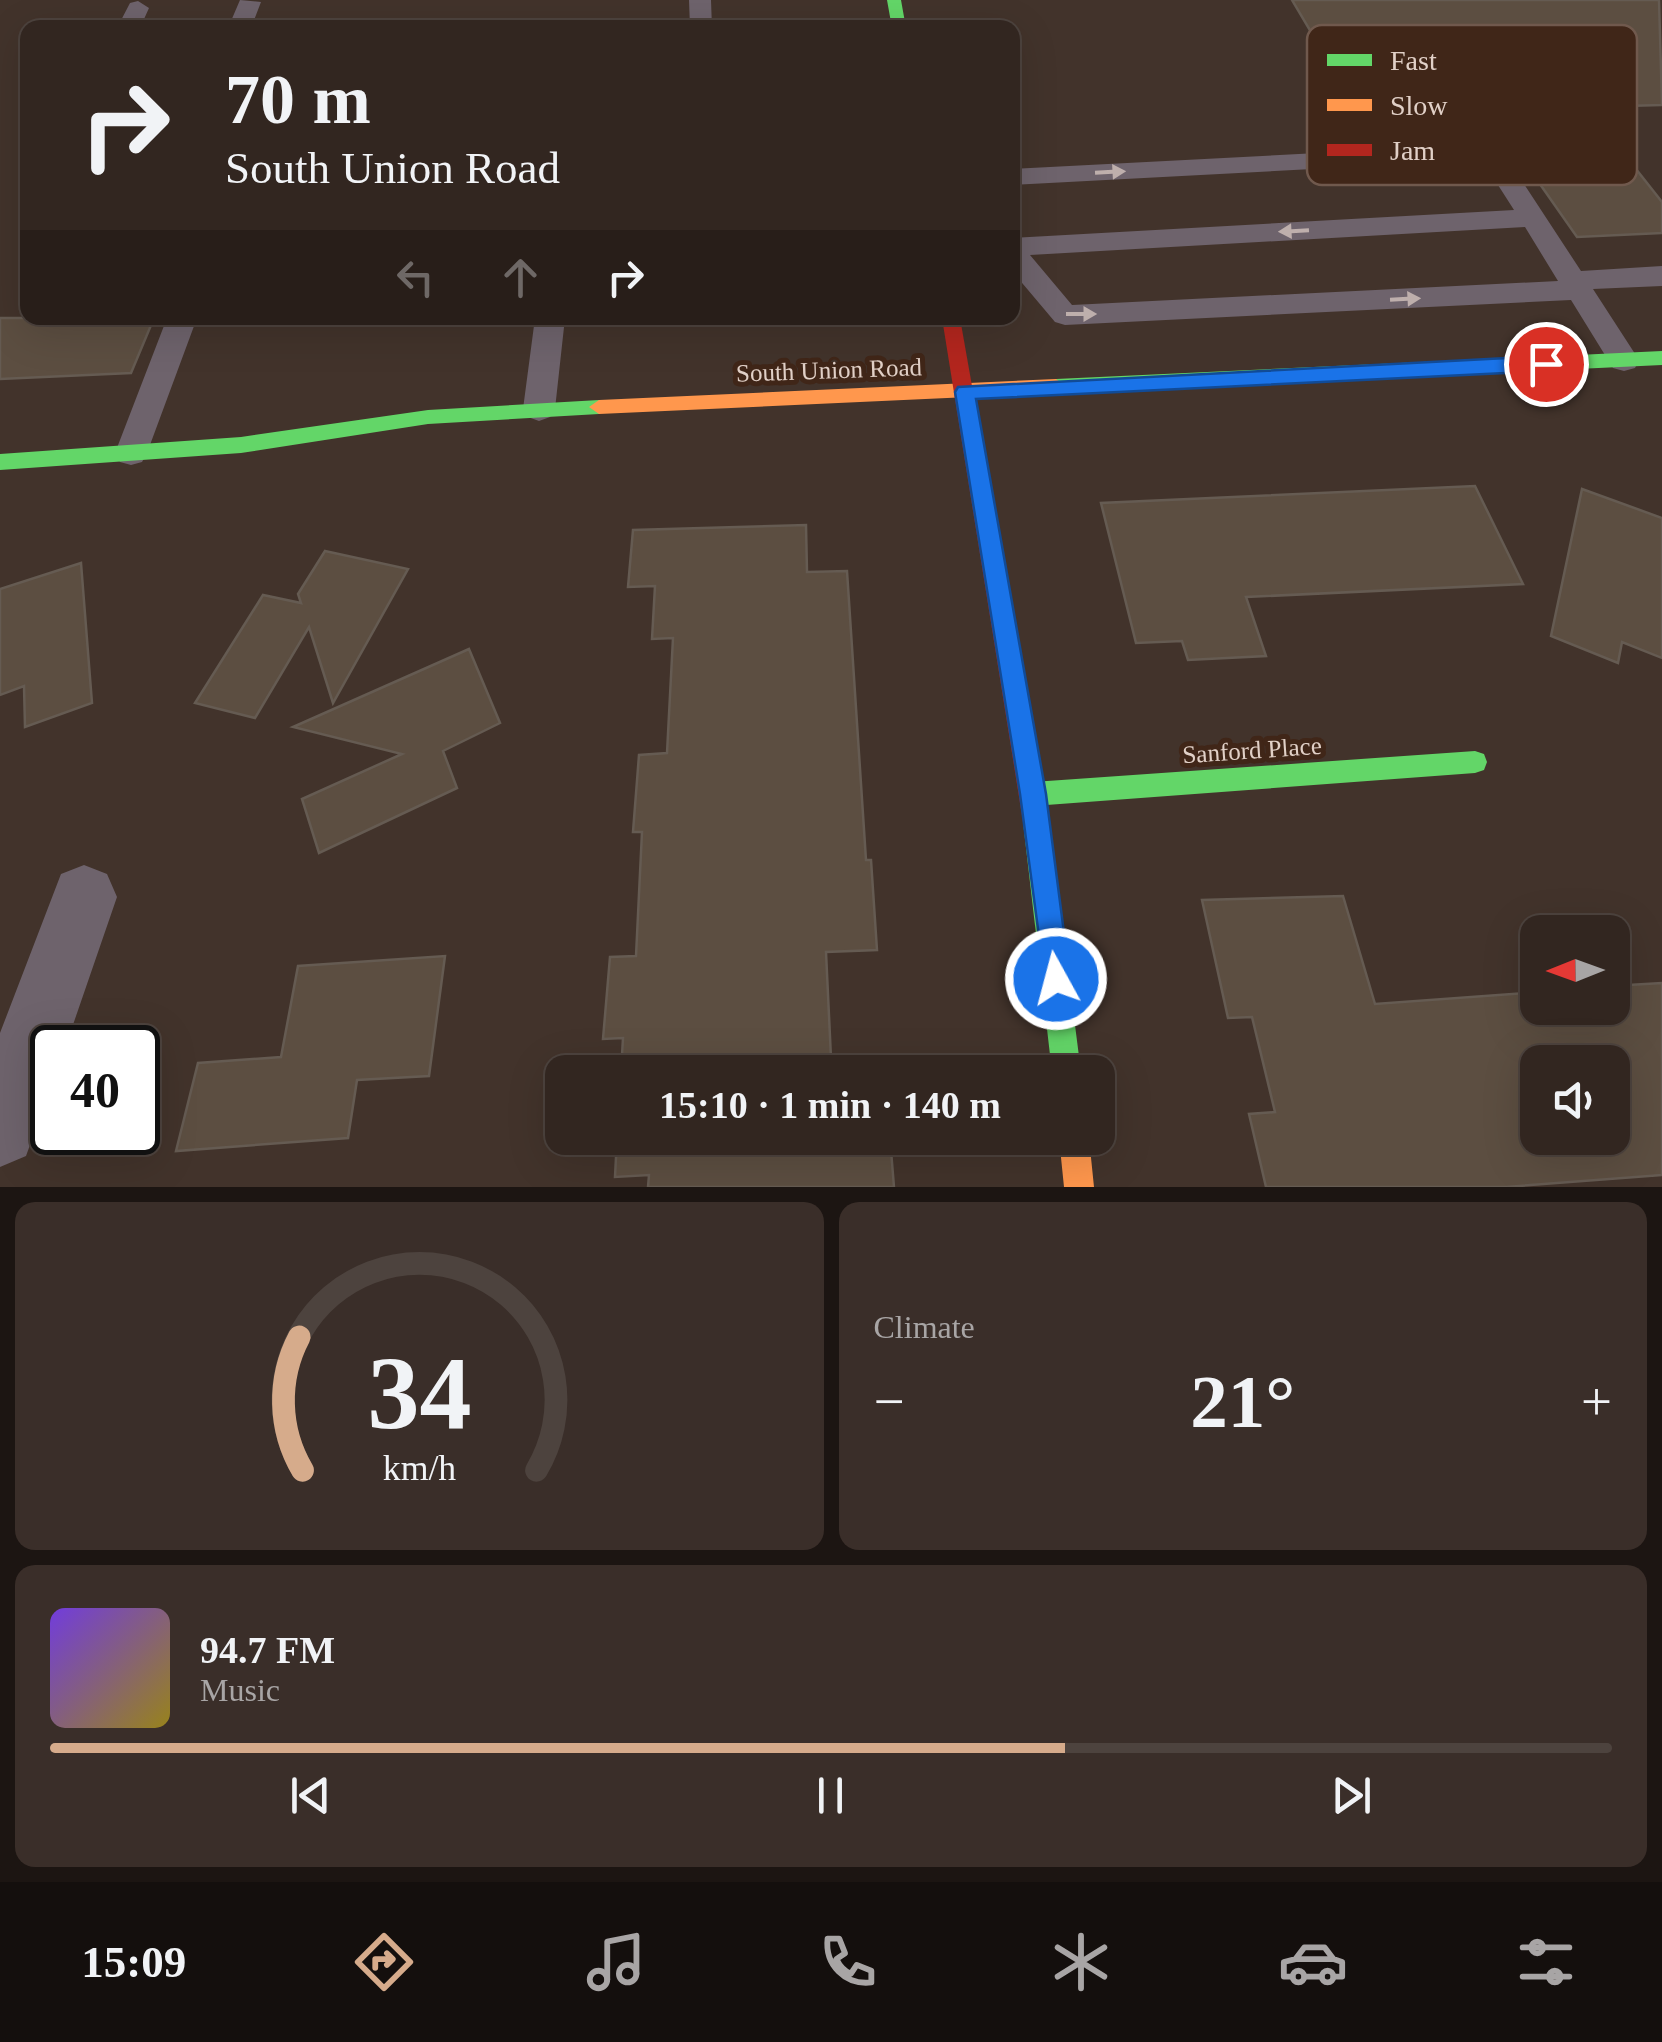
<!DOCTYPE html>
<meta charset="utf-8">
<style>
:root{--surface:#322620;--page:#3a2e29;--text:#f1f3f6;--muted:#a8a5a5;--line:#4d433e;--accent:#d6ab8b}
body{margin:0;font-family:"Times New Roman",serif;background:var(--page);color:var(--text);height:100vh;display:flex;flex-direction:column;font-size:38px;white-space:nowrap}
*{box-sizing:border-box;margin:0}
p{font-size:32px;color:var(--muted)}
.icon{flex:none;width:55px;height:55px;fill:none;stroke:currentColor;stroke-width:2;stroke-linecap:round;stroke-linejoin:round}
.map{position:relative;height:1187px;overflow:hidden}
.panel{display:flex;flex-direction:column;gap:15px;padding:15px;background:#1c1512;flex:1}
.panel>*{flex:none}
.hud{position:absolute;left:20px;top:20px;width:1000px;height:305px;border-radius:20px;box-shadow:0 10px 40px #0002,0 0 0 2px var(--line);background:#322620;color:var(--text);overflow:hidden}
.needle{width:65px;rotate:269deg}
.tools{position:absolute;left:1520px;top:915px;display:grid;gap:20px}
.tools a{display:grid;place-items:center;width:110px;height:110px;border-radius:20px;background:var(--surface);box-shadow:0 10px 40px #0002,0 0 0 2px var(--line);font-size:50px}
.speed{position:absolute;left:30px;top:1025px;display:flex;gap:20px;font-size:50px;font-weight:700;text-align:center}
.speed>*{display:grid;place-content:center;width:130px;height:130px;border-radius:50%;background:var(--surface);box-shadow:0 10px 40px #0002,0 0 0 2px var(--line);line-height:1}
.speed .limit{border:5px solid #111;border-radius:15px;background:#fff;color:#111}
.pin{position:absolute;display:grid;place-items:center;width:85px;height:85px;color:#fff;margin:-42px;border:5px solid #fff;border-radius:50%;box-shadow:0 2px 10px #0007}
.me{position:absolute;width:110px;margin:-55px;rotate:353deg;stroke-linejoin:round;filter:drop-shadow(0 0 8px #0008)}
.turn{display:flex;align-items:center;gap:35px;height:210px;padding:0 40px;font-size:45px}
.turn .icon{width:130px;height:130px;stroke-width:2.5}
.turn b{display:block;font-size:70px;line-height:85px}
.lanes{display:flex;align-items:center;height:95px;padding:0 40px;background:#0003;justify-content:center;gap:50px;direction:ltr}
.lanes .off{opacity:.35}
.big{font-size:75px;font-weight:600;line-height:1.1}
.panel .widget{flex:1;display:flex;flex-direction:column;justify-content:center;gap:15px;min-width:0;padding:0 35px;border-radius:20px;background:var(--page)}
.panel .dial{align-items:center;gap:0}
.dial svg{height:260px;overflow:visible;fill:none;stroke:var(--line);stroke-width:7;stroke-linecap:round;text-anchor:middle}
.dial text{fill:var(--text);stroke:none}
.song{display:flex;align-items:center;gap:30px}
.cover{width:120px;height:120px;border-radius:15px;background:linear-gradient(135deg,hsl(260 70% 55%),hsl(50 70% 35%))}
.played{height:10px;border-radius:5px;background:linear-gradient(90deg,var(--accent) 65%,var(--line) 65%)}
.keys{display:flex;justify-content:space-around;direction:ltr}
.heat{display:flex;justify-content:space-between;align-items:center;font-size:55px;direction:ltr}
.panel .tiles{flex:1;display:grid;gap:15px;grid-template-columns:1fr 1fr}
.widget:last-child{grid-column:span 2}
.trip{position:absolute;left:545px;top:1055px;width:570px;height:100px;border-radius:20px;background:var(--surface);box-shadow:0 10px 40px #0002,0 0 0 2px var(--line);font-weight:600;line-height:100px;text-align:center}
.menu{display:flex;height:160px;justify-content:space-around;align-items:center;background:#140f0d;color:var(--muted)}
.menu .icon{width:70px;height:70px}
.menu .active{color:var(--accent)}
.menu b{font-size:45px;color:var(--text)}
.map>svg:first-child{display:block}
.building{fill:#5c4e41;stroke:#655b52;stroke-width:2.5;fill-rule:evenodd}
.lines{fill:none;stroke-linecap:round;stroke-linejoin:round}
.lane{fill:#6e636c;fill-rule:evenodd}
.street{fill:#6e636c;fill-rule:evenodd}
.fast{fill:#63d668;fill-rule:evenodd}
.slow{fill:#ff974d;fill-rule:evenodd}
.jam{fill:#b3261e;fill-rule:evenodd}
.oneway{fill:#beafac}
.route{fill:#1a73e8;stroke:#114b97;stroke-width:2.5}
.labels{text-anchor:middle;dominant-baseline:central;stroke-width:10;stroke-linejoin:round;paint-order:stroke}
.street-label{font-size:25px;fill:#e1d0c7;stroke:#402618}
.key{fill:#402618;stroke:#70594d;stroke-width:2.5}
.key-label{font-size:28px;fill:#e1d0c7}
</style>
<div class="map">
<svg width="1662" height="1187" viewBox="0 0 1662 1187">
<rect width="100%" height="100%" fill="#42332b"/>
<!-- building -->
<path class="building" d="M1292 0H1659L1662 105 1587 107 1662 202V233L1577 237 1493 117 1365 123Z
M0 318H154L131 373 0 379Z
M1475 486 1523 584 1246 597 1266 656 1188 660 1182 641 1136 643 1101 503Z
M1582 489 1662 518V658L1622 642 1618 663 1551 636Z
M806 525 807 572 847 571 866 860H871L877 950 826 952 831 1058H846V1072H621L623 1038 603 1039 610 957 636 956 642 832H633L639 755 667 753 673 638 652 639 655 586 628 587 633 530Z
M325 551 408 569 333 703 309 627 255 718 195 703 263 595 301 603 298 594Z
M81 563 92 703 25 727 24 686 0 695V589Z
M469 649 500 723 443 751 457 788 319 853 302 799 402 754 293 727Z
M1343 896 1375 1004 1538 992V1008H1612V986L1662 983V1175L1506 1187H1266L1249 1114 1275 1112 1252 1017 1228 1018 1202 900ZM1538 1062H1612V1138H1538Z
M445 956 429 1076 357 1080 348 1138 176 1151 198 1063 281 1057 298 966Z
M617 1138H890L894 1187H648L649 1175 615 1177Z"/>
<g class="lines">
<!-- lane -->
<path class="lane" d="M240 0 261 2 251 28H228Z
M689 0H711L712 28H690Z
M138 1 149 8 140 28H117L130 3Z
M1490 144 1499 146 1581 271 1662 266V286L1593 289 1639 360 1635 368 1624 371 1613 368 1571 300 1065 325 1055 322 1012 271V238L1514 210 1482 160 1012 185V169ZM1525 227 1558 281 1072 305 1030 255Z
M167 318H197L147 453 142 462 131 465 120 462 115 453Z
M535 318H565L555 409 550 417 539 421 528 417 523 409Z"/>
<!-- street -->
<path class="street" d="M84 865 107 874 117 897 65 1048H52V1084L26 1156 0 1167V1033L61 874Z"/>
<!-- fast -->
<path class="fast" d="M887 0H901L906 28H892Z
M1662 351V365L1056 393 1046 386 1056 379Z
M599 400 609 407 599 414 428 424 241 453 0 470V454L241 437 428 410Z
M1475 751 1484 754 1487 762 1484 770 1475 773 1033 806 1024 802 1020 794 1024 786 1033 782Z
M1036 810 1045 813 1049 822 1081 1072H1052L1023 822 1027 813Z"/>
<!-- slow -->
<path class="slow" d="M1056 379 1066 386 1056 393 599 414 589 407 599 400Z
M1059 1138H1089L1094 1187H1064Z"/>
<!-- jam -->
<path class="jam" d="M942 318H960L1049 822 1045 831 1036 834 1027 831 1023 822Z"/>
</g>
<!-- one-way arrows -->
<defs><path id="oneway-solid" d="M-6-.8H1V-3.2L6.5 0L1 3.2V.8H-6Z" transform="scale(2.5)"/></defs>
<g class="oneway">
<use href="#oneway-solid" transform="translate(1110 172) rotate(-3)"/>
<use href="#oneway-solid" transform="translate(1294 231) rotate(177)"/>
<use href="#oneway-solid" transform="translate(1405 299) rotate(-3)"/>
<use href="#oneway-solid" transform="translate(1081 314)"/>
</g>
<!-- route -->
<path class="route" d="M1546 356 1556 364 1546 371 976 399 1046 794 1070 979 1066 989 1056 993 1046 989 1020 794 955 392 958 387Z"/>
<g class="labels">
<!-- street labels -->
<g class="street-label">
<text transform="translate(829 370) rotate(-2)">South Union Road</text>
<text transform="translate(1252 750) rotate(-4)">Sanford Place</text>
</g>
</g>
<!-- legend -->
<rect x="1307" y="25" width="330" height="160" rx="15" class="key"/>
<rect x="1327" y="54" width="45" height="12" fill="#63d668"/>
<rect x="1327" y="99" width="45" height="12" fill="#ff974d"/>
<rect x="1327" y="144" width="45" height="12" fill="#b3261e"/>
<g class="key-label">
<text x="1390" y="70">Fast</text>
<text x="1390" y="115">Slow</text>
<text x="1390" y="160">Jam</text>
</g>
</svg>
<div class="tools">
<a><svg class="needle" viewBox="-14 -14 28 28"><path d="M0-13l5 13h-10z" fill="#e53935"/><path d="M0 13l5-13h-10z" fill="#a8a5a5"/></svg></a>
<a><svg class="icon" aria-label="sound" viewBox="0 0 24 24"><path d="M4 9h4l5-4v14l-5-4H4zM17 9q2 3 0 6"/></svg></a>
</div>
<div class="speed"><div class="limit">40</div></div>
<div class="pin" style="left:1546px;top:364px;background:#d93025"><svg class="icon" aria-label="arrive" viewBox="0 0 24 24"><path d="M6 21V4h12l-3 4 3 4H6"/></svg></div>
<svg class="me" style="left:1056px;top:979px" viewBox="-20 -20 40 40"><circle r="17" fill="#1a73e8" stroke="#fff" stroke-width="3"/><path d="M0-11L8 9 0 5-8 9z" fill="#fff"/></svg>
<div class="trip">15:10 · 1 min · 140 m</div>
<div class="hud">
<div class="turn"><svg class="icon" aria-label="right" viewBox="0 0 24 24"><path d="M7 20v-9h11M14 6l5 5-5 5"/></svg><div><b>70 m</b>South Union Road</div></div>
<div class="lanes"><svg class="icon off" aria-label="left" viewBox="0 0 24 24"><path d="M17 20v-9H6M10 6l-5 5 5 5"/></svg><svg class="icon off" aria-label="ahead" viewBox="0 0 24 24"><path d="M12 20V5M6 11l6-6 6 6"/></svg><svg class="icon" aria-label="right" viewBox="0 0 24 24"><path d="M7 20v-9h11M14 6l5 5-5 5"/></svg></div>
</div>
</div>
<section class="panel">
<div class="tiles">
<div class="widget dial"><svg viewBox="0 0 100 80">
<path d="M14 69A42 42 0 1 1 86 69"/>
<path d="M14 69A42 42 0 0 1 13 28" stroke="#d6ab8b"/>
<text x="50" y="56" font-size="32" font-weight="700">34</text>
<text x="50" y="72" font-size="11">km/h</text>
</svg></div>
<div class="widget"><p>Climate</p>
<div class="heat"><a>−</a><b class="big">21°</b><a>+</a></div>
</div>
<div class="widget">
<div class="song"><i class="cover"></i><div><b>94.7 FM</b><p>Music</p></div></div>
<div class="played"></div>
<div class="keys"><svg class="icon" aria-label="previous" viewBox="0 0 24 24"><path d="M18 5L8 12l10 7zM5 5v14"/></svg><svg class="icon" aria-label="pause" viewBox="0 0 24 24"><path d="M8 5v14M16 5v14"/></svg><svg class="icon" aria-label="next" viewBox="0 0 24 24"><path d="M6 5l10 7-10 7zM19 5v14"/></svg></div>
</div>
</div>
</section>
<nav class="menu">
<b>15:09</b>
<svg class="icon active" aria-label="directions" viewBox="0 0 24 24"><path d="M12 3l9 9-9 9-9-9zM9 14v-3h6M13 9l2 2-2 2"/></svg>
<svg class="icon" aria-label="music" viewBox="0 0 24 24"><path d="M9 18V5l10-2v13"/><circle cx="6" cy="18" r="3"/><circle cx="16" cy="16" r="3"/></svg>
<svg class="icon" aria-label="phone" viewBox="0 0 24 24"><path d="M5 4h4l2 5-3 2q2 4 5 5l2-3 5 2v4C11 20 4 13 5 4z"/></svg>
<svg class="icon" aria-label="climate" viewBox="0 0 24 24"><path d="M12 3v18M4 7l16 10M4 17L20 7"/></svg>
<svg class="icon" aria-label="car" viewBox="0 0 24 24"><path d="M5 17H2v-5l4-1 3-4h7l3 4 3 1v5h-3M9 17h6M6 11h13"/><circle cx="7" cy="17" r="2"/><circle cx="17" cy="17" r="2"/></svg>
<svg class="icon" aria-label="filters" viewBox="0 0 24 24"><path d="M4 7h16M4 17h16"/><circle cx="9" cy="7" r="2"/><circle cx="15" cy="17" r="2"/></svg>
</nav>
